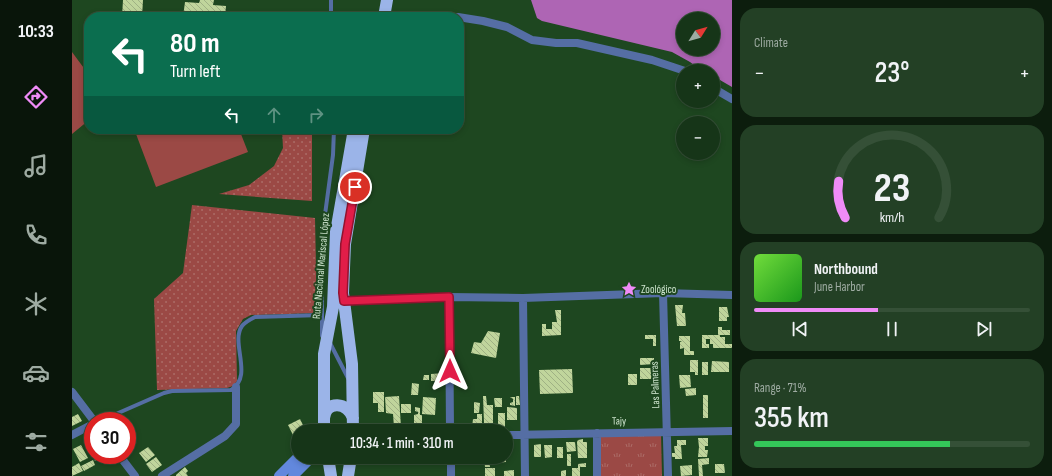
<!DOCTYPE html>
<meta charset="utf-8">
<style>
:root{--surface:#163518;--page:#234025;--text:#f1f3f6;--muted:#9eaba2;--line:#355037;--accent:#ef8bf7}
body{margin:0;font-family:"Sofia Sans Condensed",sans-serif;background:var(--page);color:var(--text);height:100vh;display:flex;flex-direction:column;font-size:15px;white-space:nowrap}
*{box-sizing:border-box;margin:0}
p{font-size:13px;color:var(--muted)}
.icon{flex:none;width:22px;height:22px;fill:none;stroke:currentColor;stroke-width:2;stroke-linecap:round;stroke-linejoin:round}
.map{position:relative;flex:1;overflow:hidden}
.drawer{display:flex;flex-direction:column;gap:8px;padding:8px;background:#0c1d0d;width:320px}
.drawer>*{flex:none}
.top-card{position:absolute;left:12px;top:12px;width:380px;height:122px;border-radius:16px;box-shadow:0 2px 6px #0003,0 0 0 1px var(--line);background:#0b6e4f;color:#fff;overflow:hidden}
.needle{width:26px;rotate:53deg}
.fabs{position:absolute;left:604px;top:12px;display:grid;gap:8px}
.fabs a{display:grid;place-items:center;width:44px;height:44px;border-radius:50%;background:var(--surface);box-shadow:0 2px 6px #0003,0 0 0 1px var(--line);font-size:20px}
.speed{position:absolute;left:12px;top:412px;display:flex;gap:8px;font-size:20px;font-weight:700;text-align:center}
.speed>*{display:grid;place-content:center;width:52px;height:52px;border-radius:50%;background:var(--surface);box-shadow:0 2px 6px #0003,0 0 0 1px var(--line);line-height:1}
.speed .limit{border:6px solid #d22;background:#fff;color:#111}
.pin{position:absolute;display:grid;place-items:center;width:34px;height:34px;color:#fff;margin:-17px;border:2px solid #fff;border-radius:50%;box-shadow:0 1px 4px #0007}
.me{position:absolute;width:44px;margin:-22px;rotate:0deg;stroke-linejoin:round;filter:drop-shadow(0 0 3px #0008)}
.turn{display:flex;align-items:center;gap:14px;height:84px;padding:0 20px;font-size:18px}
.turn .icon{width:52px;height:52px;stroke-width:2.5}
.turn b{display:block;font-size:28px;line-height:34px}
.lanes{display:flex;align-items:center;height:38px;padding:0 20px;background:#0003;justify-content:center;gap:20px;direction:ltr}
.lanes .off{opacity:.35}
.big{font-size:30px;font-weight:600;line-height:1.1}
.drawer .widget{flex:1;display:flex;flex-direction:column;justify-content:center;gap:6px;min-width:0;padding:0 14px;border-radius:16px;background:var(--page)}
.drawer .dial{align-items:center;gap:0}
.dial svg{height:104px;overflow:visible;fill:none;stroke:var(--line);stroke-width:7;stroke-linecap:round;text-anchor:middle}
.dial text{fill:var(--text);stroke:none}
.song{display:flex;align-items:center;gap:12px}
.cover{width:48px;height:48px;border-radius:6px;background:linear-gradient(135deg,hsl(100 70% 55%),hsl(120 70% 35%))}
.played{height:4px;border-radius:2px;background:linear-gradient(90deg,var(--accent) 45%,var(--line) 45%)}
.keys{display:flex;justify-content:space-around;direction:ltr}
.heat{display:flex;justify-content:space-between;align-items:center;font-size:22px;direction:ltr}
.charge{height:6px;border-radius:3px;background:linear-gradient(90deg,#34c759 71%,var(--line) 0)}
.trip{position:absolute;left:219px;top:424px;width:222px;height:40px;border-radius:20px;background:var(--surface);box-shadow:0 2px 6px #0003,0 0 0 1px var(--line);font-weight:600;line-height:40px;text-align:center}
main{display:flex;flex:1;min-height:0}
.tabs{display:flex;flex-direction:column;width:72px;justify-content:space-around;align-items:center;background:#09150a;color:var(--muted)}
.tabs .icon{width:28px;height:28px}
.tabs .on{color:var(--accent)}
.tabs b{font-size:18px;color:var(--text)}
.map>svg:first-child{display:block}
.grass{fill:url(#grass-dots)}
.park{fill:url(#park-tufts)}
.garden{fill:#9b4945}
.water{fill:#ae65b4;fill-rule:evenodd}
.building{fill:url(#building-back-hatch)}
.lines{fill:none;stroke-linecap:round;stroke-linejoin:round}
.lane{stroke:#556ea4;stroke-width:4}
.street{stroke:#556ea4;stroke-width:8}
.secondary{stroke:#6288dd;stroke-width:10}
.highway{stroke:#9bb4e8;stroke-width:12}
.route-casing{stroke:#92132f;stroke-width:10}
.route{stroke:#e11d48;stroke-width:7}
.labels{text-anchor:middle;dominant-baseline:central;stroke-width:4;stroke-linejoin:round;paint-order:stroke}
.street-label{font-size:11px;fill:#cbe2cb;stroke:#1e4720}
.poi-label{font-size:11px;fill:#cbe2cb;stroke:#1e4720;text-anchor:start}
</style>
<main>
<nav class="tabs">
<b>10:33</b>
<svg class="icon on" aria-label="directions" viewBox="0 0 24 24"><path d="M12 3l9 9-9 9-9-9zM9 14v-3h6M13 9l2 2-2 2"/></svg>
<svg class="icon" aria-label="music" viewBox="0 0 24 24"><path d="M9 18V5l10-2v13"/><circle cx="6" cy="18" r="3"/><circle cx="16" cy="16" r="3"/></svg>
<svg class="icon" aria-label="phone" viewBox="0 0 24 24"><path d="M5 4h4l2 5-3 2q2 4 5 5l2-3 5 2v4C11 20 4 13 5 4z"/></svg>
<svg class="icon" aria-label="climate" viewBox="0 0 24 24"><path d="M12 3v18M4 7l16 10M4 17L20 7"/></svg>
<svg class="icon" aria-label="car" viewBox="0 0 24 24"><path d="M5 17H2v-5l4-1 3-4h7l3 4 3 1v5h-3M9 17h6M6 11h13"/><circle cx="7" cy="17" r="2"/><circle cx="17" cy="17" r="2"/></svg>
<svg class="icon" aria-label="filters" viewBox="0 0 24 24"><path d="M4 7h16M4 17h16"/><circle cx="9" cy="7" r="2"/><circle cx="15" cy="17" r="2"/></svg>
</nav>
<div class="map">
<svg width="660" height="476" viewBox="0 0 660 476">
<defs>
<pattern id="grass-dots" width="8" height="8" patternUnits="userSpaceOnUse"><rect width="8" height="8" fill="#9b4945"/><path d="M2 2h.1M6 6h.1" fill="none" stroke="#ac6c67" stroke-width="1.8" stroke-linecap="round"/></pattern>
<pattern id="park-tufts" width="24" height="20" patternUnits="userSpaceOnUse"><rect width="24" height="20" fill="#9b4945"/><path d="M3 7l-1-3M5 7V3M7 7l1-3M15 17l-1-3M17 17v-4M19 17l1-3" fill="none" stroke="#ac6c67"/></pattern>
<pattern id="building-back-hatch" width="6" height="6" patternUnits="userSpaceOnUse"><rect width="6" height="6" fill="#c0d59c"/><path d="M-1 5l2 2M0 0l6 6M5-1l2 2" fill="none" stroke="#9fb184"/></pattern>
</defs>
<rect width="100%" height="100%" fill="#1e4720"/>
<!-- grass -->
<path class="grass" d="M210 129H240V201L147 194 177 185 202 166 211 148Z
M120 205 243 218 245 313 179 315 171 319 164 331 165 381 161 386 155 388 85 390 82 299 111 273Z"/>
<!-- park -->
<path class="park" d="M589 433 590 476H528L527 434Z"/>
<!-- garden -->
<path class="garden" d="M0 52 17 75V120L0 134Z
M77 129H167L176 152 84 187 64 134Z"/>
<!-- water -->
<path class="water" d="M459 0H660V87L641 76V71H630L618 62 600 52 470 21 465 18ZM611 19H641V49H611Z"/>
<!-- building -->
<path class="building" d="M51 0H71L70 17H50Z
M128 0H142L141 5 154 6 153 17H111L113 2 127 3Z
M603 305H611L610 313H613L614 326H605Z
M647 307H655L657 317H655V321H647Z
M483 310H489V335L470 336V324H474V329H480V322H485Z
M646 327H650V330H658V335H648V337H653V344H660V348H641V344H638V339H634V344H637V348H630V335H646Z
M416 331 428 333 424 358 399 353 402 342 409 343Z
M573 335H584V346H581V339H573Z
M607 336H618V351H622V355H612V348L608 349V342L610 341H607Z
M568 358H582V364L568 365Z
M618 360H626V375H623V372H618Z
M640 361 657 362V372H639Z
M630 362H636V375H630Z
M568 368H584V379H568Z
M500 369 501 393 468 394 467 370Z
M372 373V381H359V374Z
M556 374H565V385H556Z
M352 375H357V380H351Z
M607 375H618L619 387 608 388Z
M340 383 347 384 346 395H339Z
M624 388V395L614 396 613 389Z
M301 392H312V412H306V403H301Z
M631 395H636V418H631Z
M327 396 329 427H322L321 414 314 413 313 397Z
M411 396H414L415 405H421V423H412Z
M444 396H447L448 405H444Z
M351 397 364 398 363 415 350 414Z
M438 397H443V406L438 405V403L441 402V399Z
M422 398H430V407H423Z
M402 402 408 403 407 413H402Z
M329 404H339V413H329Z
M343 407 348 408V415H350V423H342V415L346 414V412L343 411Z
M435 407 445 408V420H435Z
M426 413H433V427L426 426Z
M6 414 10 421 0 426V417Z
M405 414H410V424H404V428H400L401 419H405Z
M228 419 234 431H226V440L224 441 216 425Z
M626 438H636V446H633V450H636L635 457H626L627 447Z
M511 439V442H515V458H506L505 442 506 440Z
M605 440H614V445H609L610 459H603V457H600V453H603L602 446H605Z
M494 442H503L504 451 495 452Z
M469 444V457H462V445Z
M9 445 16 458 8 462 1 449Z
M472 445H480V457L473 458Z
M76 447 83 455 74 462 67 453Z
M485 447H491V458H485Z
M21 450V455H26L28 458 23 461 17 452Z
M495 454H499V466H495Z
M27 455H32L33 457 30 459Z
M84 457 90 465 80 472 74 464Z
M292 457H326L327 463 292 464Z
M412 457H421V459H416V463H418V467H413Z
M425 457H434V462L425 463Z
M637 458V464L630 465 631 476H627L626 459Z
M21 460 23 465 12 471 9 466Z
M7 463 11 471 0 476V467Z
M514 463V467H508V476H500V468H506V464Z
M643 464H652L653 473H643Z
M620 465V475L609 476 608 466Z
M113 467 116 471 114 473 116 476H104V475Z
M413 468H423V476H413Z
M442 470V476H432V471Z
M494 470V476H489V471Z"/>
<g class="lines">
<!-- lane -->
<path class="lane" d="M259 0V17
M250 336V237L261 155 262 129
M257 341 276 378
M28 421 92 393 100 391 159 390C182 376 158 343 170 326 173 322 179 319 183 317L250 315"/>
<!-- street -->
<path class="street" d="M357 17H386L411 21 435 27 460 40 484 43H505L580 60 613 71
M641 88 660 99
M591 293 596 476
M377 297 378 431
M451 298 453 476
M272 301 377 297 451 298 591 293 660 295
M0 392 22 421
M525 433V476
M0 435 21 424
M434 435 660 431
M47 455 63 476
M379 457V476
M90 476 153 436 164 424V387"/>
<!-- secondary -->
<path class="secondary" d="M207 476 226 457
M221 476 240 457"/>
<!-- highway -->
<path class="highway" d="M312 17 315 0
M252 418C254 400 276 402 281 418
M252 431V354L261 307 264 232 282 129
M281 431 280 364 271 293 273 244 292 129
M256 457 259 476
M276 476 279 457"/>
</g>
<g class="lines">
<!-- route casing -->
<g class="route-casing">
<path id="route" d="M283 187 273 244 271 293 272 301 377 297 378 371"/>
</g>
<!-- route -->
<use href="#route" class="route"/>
</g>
<!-- icons -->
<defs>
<g id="sight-bare" transform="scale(1.2)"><path d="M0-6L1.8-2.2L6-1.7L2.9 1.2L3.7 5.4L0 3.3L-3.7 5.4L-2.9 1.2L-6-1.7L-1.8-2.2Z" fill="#ef8bf7" stroke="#1e4720" stroke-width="2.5" paint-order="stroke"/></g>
</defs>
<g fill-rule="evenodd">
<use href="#sight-bare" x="557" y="289"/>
</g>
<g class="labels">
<!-- street labels -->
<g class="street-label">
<text transform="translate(249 266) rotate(-85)">Ruta Nacional Mariscal López</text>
<text transform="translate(583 385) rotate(-92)">Las Palmeras</text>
<text transform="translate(547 421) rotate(-1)">Tajy</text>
</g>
<!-- poi labels -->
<g class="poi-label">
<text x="569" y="289">Zoológico</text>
</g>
</g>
</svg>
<div class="fabs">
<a><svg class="needle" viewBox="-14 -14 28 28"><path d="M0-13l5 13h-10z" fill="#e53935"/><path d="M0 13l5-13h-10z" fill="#9eaba2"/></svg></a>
<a>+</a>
<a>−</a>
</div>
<div class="speed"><div class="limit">30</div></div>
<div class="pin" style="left:283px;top:187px;background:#d93025"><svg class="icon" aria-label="arrive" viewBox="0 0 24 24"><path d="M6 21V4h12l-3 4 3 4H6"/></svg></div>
<svg class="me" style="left:378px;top:371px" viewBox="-20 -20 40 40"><path d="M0-17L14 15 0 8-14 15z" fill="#e11d48" stroke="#fff" stroke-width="4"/></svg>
<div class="trip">10:34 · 1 min · 310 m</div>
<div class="top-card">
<div class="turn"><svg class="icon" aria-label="left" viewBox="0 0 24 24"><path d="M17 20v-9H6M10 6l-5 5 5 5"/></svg><div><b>80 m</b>Turn left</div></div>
<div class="lanes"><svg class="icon" aria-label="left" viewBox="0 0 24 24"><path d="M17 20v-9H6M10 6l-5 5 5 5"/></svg><svg class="icon off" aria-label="ahead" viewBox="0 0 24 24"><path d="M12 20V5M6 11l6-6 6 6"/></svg><svg class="icon off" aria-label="right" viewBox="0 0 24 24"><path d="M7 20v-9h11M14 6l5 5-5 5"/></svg></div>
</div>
</div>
<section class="drawer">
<div class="widget"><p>Climate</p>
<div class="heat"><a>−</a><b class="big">23°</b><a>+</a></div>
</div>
<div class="widget dial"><svg viewBox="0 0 100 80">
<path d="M14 69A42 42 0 1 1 86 69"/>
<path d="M14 69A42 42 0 0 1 9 41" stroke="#ef8bf7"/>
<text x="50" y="56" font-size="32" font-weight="700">23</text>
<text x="50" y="72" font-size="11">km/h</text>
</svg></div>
<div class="widget">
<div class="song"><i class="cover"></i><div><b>Northbound</b><p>June Harbor</p></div></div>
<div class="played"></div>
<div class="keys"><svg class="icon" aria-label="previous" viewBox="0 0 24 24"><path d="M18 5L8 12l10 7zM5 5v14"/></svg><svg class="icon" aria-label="pause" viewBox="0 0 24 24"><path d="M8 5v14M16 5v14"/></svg><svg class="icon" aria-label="next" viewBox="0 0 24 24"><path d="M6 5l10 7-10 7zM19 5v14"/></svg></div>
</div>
<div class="widget"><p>Range · 71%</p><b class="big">355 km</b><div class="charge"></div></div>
</section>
</main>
